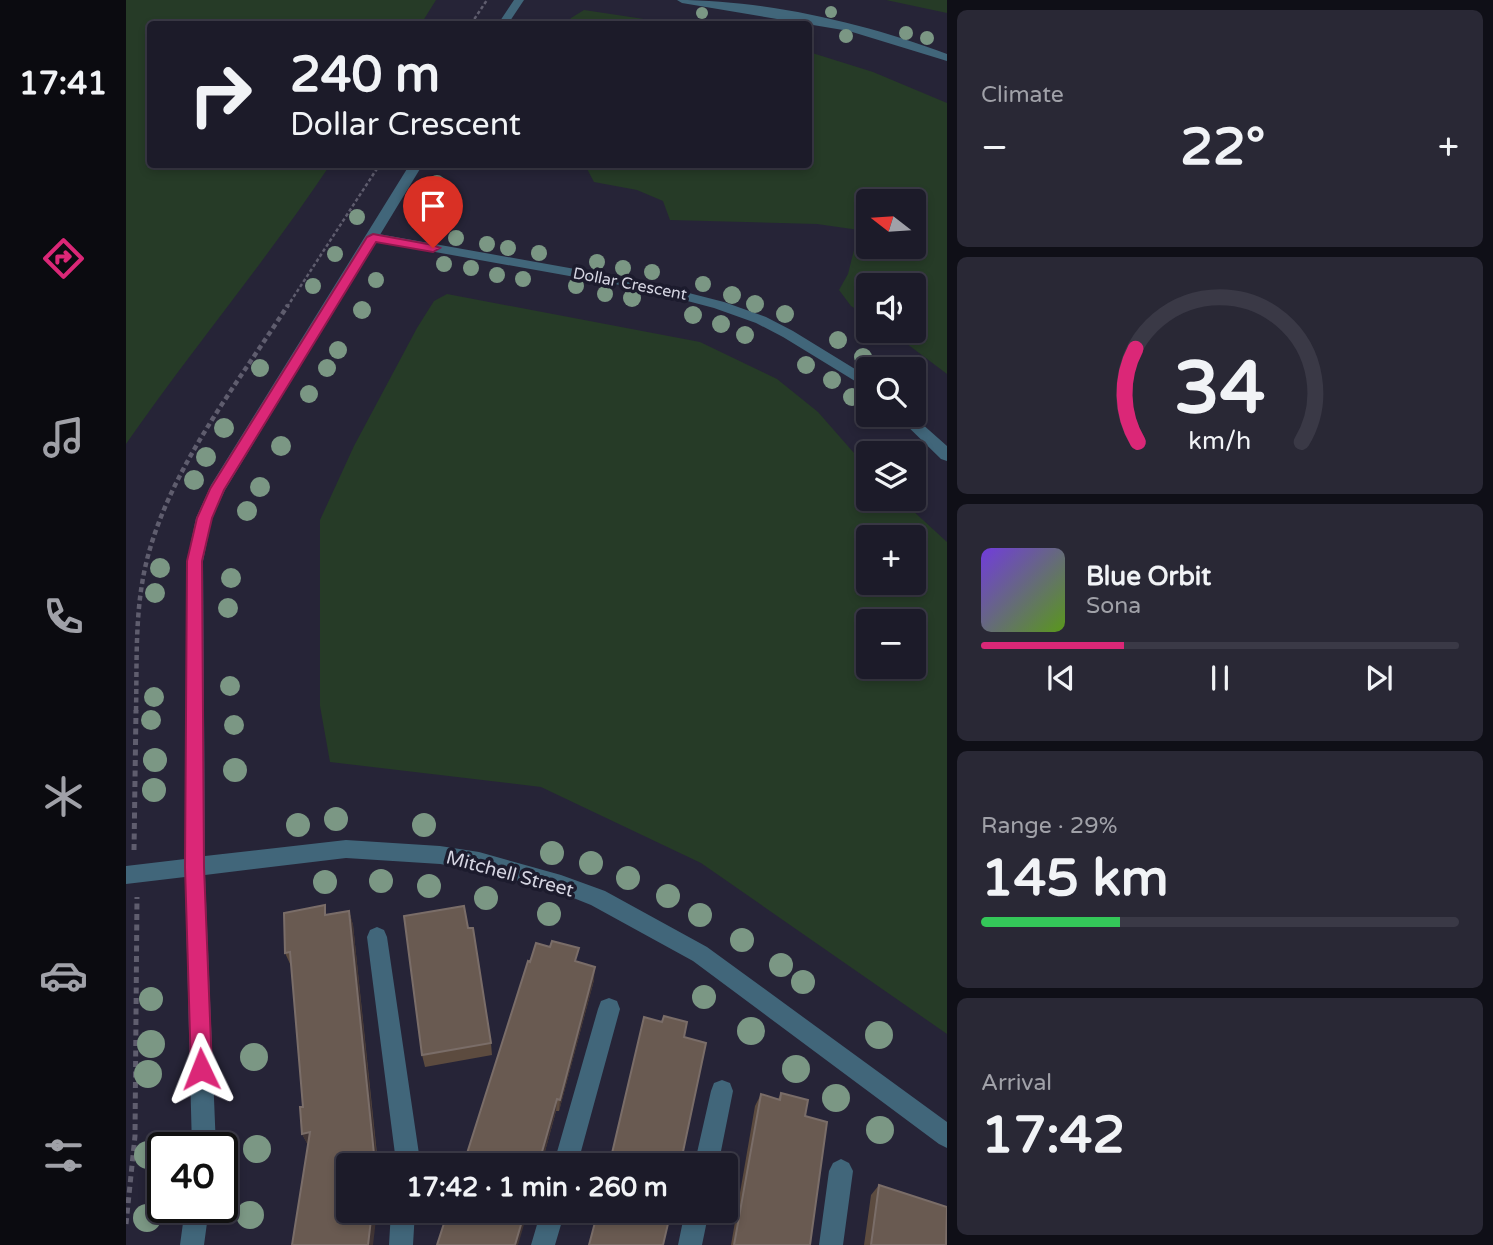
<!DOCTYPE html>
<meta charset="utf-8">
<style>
:root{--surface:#1c1b29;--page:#292835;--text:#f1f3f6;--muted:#a0a1a8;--line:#3a3946;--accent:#db2777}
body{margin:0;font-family:"Varela Round",sans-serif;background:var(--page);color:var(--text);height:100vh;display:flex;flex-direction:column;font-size:26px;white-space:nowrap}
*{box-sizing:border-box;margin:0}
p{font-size:23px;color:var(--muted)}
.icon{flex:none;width:38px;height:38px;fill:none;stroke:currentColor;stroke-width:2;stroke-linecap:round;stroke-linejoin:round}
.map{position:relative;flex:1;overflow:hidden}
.panel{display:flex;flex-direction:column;gap:10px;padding:10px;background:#0f0f17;width:546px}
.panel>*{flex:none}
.guide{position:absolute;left:21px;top:21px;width:665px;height:147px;border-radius:7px;box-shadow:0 4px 10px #0003,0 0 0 2px var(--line);background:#1c1b29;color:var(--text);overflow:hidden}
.needle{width:46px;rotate:287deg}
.tools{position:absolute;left:730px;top:189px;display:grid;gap:14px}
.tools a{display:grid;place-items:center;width:70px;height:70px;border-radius:7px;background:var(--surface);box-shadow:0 4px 10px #0003,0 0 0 2px var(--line);font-size:35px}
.speed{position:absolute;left:21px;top:1132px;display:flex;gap:14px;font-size:35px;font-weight:700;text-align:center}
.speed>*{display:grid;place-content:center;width:91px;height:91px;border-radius:50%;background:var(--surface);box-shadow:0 4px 10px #0003,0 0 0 2px var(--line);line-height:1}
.speed .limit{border:4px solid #111;border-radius:10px;background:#fff;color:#111}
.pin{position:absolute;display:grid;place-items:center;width:60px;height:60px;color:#fff;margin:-72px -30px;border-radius:50% 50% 50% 0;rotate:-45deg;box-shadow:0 0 7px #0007}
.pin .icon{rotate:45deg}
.me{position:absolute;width:77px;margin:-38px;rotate:358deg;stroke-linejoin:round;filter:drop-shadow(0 0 5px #0008)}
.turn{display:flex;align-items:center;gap:24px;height:147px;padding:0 28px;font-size:32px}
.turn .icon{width:91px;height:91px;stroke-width:2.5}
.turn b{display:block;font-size:49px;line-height:60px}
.big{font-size:52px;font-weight:800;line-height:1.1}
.panel .tile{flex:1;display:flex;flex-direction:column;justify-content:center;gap:10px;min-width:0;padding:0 24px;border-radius:10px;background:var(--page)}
.panel .dial{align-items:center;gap:0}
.dial svg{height:182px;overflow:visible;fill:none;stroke:var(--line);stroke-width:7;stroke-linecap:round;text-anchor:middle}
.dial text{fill:var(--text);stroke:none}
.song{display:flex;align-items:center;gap:21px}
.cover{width:84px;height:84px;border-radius:10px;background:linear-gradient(135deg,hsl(260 70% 55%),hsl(90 70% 35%))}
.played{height:7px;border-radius:4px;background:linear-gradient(90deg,var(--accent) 30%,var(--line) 30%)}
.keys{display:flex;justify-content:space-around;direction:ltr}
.heat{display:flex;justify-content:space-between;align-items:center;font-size:38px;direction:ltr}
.charge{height:10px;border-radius:5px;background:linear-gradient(90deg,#34c759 29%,var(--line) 0)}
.trip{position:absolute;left:210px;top:1153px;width:402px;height:70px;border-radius:7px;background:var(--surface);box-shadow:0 4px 10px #0003,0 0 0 2px var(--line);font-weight:800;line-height:70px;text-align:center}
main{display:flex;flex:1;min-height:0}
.dock{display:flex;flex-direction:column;width:126px;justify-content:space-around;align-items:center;background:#0b0b10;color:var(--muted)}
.dock .icon{width:49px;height:49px}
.dock .selected{color:var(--accent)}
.dock b{font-size:32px;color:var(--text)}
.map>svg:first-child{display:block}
.green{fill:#263b27;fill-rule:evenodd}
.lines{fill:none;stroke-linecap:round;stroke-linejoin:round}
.path-far2{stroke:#5f5d6e;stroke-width:2.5;stroke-dasharray:3.5 2.5;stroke-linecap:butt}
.path-far1{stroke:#5f5d6e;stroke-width:4.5;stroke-dasharray:5 3.5;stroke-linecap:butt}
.path{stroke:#5f5d6e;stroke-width:5;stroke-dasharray:6 4.5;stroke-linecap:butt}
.minor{fill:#41667a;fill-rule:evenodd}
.tertiary{fill:#41667a;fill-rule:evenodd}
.tree{fill:#7b9784}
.wall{fill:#5c4b3f}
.shaded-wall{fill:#413535}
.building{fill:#695a51;stroke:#7a6d68;stroke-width:2}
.route{fill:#db2777;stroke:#8e194d;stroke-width:2}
.labels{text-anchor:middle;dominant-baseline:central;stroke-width:7;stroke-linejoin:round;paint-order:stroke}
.far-street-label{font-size:16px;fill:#d5d5e2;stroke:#1c1b2d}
.street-label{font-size:19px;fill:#d5d5e2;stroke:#1c1b2d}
</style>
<main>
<nav class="dock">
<b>17:41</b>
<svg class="icon selected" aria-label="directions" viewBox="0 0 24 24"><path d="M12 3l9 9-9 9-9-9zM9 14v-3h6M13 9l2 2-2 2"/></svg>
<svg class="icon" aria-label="music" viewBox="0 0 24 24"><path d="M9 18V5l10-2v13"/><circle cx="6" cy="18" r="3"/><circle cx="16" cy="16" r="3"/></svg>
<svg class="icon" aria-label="phone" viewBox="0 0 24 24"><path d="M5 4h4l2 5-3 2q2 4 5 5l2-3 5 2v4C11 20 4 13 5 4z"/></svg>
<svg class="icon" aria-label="climate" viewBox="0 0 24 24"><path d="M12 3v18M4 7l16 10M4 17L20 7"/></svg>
<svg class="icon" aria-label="car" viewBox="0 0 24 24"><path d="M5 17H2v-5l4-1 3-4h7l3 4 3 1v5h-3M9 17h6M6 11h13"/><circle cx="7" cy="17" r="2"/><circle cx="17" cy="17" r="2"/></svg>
<svg class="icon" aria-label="filters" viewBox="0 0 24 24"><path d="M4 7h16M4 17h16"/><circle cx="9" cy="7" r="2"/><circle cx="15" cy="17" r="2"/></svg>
</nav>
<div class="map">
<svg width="821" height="1245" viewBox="0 0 821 1245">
<rect width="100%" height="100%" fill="#262437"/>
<!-- green -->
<path class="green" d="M0 0H310L295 24H24V164L204 165C140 261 66 349 0 444Z
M760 0H821V13Z
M458 10 551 24H441L445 18Z
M683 52 747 72 821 103V374L764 331H788V285H742V317L725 306 713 290 722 274 733 230 691 224 544 220 537 201 511 190 468 182 459 165 682 164ZM742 201H788V247H742Z
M321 294 574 342 651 379 692 412 742 469V499H774L821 542V1034L575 863 415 787 204 762 194 706V520L228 446 291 328 308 301ZM788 537V583H742V537ZM788 621V667H742V621Z"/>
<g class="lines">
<!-- path-far2 -->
<path class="path-far2" d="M345 24 361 0
M161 307 254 164"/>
<!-- path-far1 -->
<path class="path-far1" d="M10 711C11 667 9 622 17 578 35 479 109 388 162 305"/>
<!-- path -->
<path class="path" d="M8 850 10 710
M0 1224 9 1136 11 897"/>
<!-- minor -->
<path class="minor" d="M247 233 516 281 598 302 640 317 667 331 742 377V389L657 337 630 323 588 308 516 289 242 240V234Z
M770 415H786L821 446V461L815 459Z
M251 927 258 930 261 937 293 1154 292 1166H268L269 1154 241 937 244 930Z
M483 998 491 1001 494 1009 451 1166H427L472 1009 475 1001Z
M596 1080 604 1083 607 1091 592 1166H568L585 1091 588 1083Z
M715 1159 723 1163 727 1171 717 1245H693L703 1171 707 1163Z
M265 1211H289L287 1245H263Z
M415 1211H439L429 1245H405Z
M559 1211H583L576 1245H552Z"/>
<!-- tertiary -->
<path class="tertiary" d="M388 0H398L382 24H372Z
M551 0C639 0 739 23 821 54V61L723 31 556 3Z
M284 164H297L99 490 86 518 77 561 79 856 220 840 314 846 353 852 435 875 479 891 581 947 821 1122V1148L813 1144 567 961 465 905 435 893 353 870 314 864 220 858 79 875 90 1148H66L59 877 0 884V866L59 859 61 561 70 518 85 485Z
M59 1208H83L78 1245H54Z"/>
</g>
<!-- trees -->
<g class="tree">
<circle cx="705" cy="12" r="6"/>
<circle cx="576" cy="13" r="6"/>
<circle cx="780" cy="33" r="7"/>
<circle cx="720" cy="36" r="7"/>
<circle cx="801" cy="38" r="7"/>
<circle cx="311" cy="183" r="8"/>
<circle cx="231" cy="217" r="8"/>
<circle cx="330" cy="238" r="8"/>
<circle cx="361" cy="244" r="8"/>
<circle cx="382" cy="248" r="8"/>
<circle cx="413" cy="253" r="8"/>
<circle cx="209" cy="254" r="8"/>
<circle cx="471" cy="262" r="8"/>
<circle cx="318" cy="264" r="8"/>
<circle cx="345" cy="268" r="8"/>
<circle cx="497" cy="268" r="8"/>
<circle cx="526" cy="272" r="8"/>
<circle cx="371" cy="275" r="8"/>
<circle cx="397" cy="279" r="8"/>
<circle cx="250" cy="280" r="8"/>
<circle cx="577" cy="284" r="8"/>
<circle cx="187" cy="286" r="8"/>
<circle cx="450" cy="286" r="8"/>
<circle cx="479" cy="294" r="8"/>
<circle cx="606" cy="295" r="9"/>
<circle cx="506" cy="298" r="9"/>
<circle cx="629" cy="304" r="9"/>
<circle cx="236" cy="310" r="9"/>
<circle cx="659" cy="314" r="9"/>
<circle cx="567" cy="315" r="9"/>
<circle cx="595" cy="324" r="9"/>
<circle cx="619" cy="335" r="9"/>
<circle cx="712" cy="340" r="9"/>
<circle cx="212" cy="350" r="9"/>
<circle cx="737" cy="357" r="9"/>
<circle cx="680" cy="365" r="9"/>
<circle cx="134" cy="368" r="9"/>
<circle cx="201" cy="368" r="9"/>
<circle cx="706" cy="380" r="9"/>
<circle cx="183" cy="394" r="9"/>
<circle cx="726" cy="397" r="9"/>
<circle cx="98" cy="428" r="10"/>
<circle cx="155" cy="446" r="10"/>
<circle cx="80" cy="457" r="10"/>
<circle cx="68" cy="480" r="10"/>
<circle cx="134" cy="487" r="10"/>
<circle cx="121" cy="511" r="10"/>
<circle cx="34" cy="568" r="10"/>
<circle cx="105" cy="578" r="10"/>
<circle cx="29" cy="593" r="10"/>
<circle cx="102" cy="608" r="10"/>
<circle cx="104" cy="686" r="10"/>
<circle cx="28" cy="697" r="10"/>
<circle cx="25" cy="720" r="10"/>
<circle cx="108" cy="725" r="10"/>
<circle cx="29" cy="760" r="12"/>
<circle cx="109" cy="770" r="12"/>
<circle cx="28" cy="790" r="12"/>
<circle cx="210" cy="819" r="12"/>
<circle cx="172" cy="825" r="12"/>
<circle cx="298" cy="825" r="12"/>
<circle cx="426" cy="853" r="12"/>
<circle cx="465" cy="863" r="12"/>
<circle cx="502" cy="878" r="12"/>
<circle cx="255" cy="881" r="12"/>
<circle cx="199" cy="882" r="12"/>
<circle cx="303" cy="886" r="12"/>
<circle cx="542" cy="896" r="12"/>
<circle cx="360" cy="898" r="12"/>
<circle cx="423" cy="914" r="12"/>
<circle cx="574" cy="915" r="12"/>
<circle cx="616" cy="940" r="12"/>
<circle cx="655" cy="965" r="12"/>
<circle cx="677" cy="982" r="12"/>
<circle cx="578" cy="997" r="12"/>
<circle cx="25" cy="999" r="12"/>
<circle cx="625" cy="1031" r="14"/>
<circle cx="753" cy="1035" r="14"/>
<circle cx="25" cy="1044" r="14"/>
<circle cx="128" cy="1057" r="14"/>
<circle cx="670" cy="1069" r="14"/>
<circle cx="22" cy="1074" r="14"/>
<circle cx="710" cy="1098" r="14"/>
<circle cx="754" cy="1130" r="14"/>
<circle cx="131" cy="1149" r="14"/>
<circle cx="22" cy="1155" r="14"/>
<circle cx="124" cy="1215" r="14"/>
<circle cx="21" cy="1218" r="14"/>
</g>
<!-- wall -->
<path class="wall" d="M223 911 227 925 251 1154H252L256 1165 182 1145 176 1134 177 1107 165 966 159 953 202 915Z
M342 928 365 1043 366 1055 299 1067 296 1055Z
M404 962H452L468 980 433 1111H430L415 1166H337Z
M655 1093 679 1116 684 1245H605L629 1106 635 1094 652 1099Z
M753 1185 820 1245H738L745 1195Z"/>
<!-- shaded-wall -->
<path class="shaded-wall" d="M223 911 227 925 251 1159 252 1154 256 1166H251L248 1154Z
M469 967 468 980 433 1111 434 1100Z
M431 1099 430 1111 415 1166H412Z
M184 1132 182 1145 176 1134Z
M246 1211H251L247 1245H242Z
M399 1211H402L392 1245H389Z"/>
<!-- building -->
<path class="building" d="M199 905V915L223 911 248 1154H252L251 1166H222V1211H246L242 1245H166L184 1132 176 1134 174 1107H177L164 952 159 953 158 913Z
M338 906 342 928H347L365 1043 296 1055 278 916Z
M426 941 453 948 449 961 469 967 434 1100 431 1099 412 1166H337L402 961 404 962 410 943 424 947Z
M538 1016 561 1022 558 1037 580 1043 554 1166H483L518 1017 536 1022Z
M655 1093 682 1100 679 1116 701 1122 684 1245H608L635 1094 654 1100Z
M753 1185 821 1207 820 1245H745Z
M322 1211H399L389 1245H311Z
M472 1211H545L537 1245H463Z"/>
<!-- route -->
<path class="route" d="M247 234 307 245 314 248 307 252 250 242 98 490 86 518 76 561 78 867 86 1069 83 1076 75 1079 68 1076 65 1069 59 867 61 561 71 518 84 489 241 237Z"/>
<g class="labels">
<!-- far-street labels -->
<g class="far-street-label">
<text transform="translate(504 284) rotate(11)">Dollar Crescent</text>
</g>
<!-- street labels -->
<g class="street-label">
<text transform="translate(384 874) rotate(15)">Mitchell Street</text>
</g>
</g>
</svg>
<div class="tools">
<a><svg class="needle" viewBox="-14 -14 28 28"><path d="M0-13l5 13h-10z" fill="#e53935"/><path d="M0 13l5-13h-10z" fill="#a0a1a8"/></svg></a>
<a><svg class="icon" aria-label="sound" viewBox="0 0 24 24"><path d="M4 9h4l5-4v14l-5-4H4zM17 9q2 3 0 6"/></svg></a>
<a><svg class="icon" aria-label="search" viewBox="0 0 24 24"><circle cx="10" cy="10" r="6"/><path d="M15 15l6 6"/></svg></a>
<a><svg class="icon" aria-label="layers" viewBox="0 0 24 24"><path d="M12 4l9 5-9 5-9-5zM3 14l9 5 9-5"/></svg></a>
<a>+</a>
<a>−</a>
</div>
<div class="speed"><div class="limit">40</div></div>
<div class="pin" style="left:307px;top:248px;background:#d93025"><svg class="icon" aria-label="arrive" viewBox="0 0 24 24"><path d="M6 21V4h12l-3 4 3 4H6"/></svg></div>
<svg class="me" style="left:75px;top:1069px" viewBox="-20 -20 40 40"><path d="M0-17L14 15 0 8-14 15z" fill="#db2777" stroke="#fff" stroke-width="4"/></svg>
<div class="trip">17:42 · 1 min · 260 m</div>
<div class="guide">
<div class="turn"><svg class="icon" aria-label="right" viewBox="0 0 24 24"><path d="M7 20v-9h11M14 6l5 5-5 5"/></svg><div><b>240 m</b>Dollar Crescent</div></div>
</div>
</div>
<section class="panel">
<div class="tile"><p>Climate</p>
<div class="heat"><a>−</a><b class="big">22°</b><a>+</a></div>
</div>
<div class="tile dial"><svg viewBox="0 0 100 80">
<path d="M14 69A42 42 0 1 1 86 69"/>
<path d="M14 69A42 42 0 0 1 13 28" stroke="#db2777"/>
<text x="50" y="56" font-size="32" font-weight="700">34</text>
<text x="50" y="72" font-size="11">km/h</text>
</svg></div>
<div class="tile">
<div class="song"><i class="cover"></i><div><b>Blue Orbit</b><p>Sona</p></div></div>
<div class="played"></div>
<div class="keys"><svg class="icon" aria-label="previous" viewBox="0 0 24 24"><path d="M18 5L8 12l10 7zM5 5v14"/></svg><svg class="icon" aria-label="pause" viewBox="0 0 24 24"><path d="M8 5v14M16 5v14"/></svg><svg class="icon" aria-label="next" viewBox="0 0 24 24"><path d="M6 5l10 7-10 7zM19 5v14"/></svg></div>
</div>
<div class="tile"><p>Range · 29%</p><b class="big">145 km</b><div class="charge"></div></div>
<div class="tile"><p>Arrival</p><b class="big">17:42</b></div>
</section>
</main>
